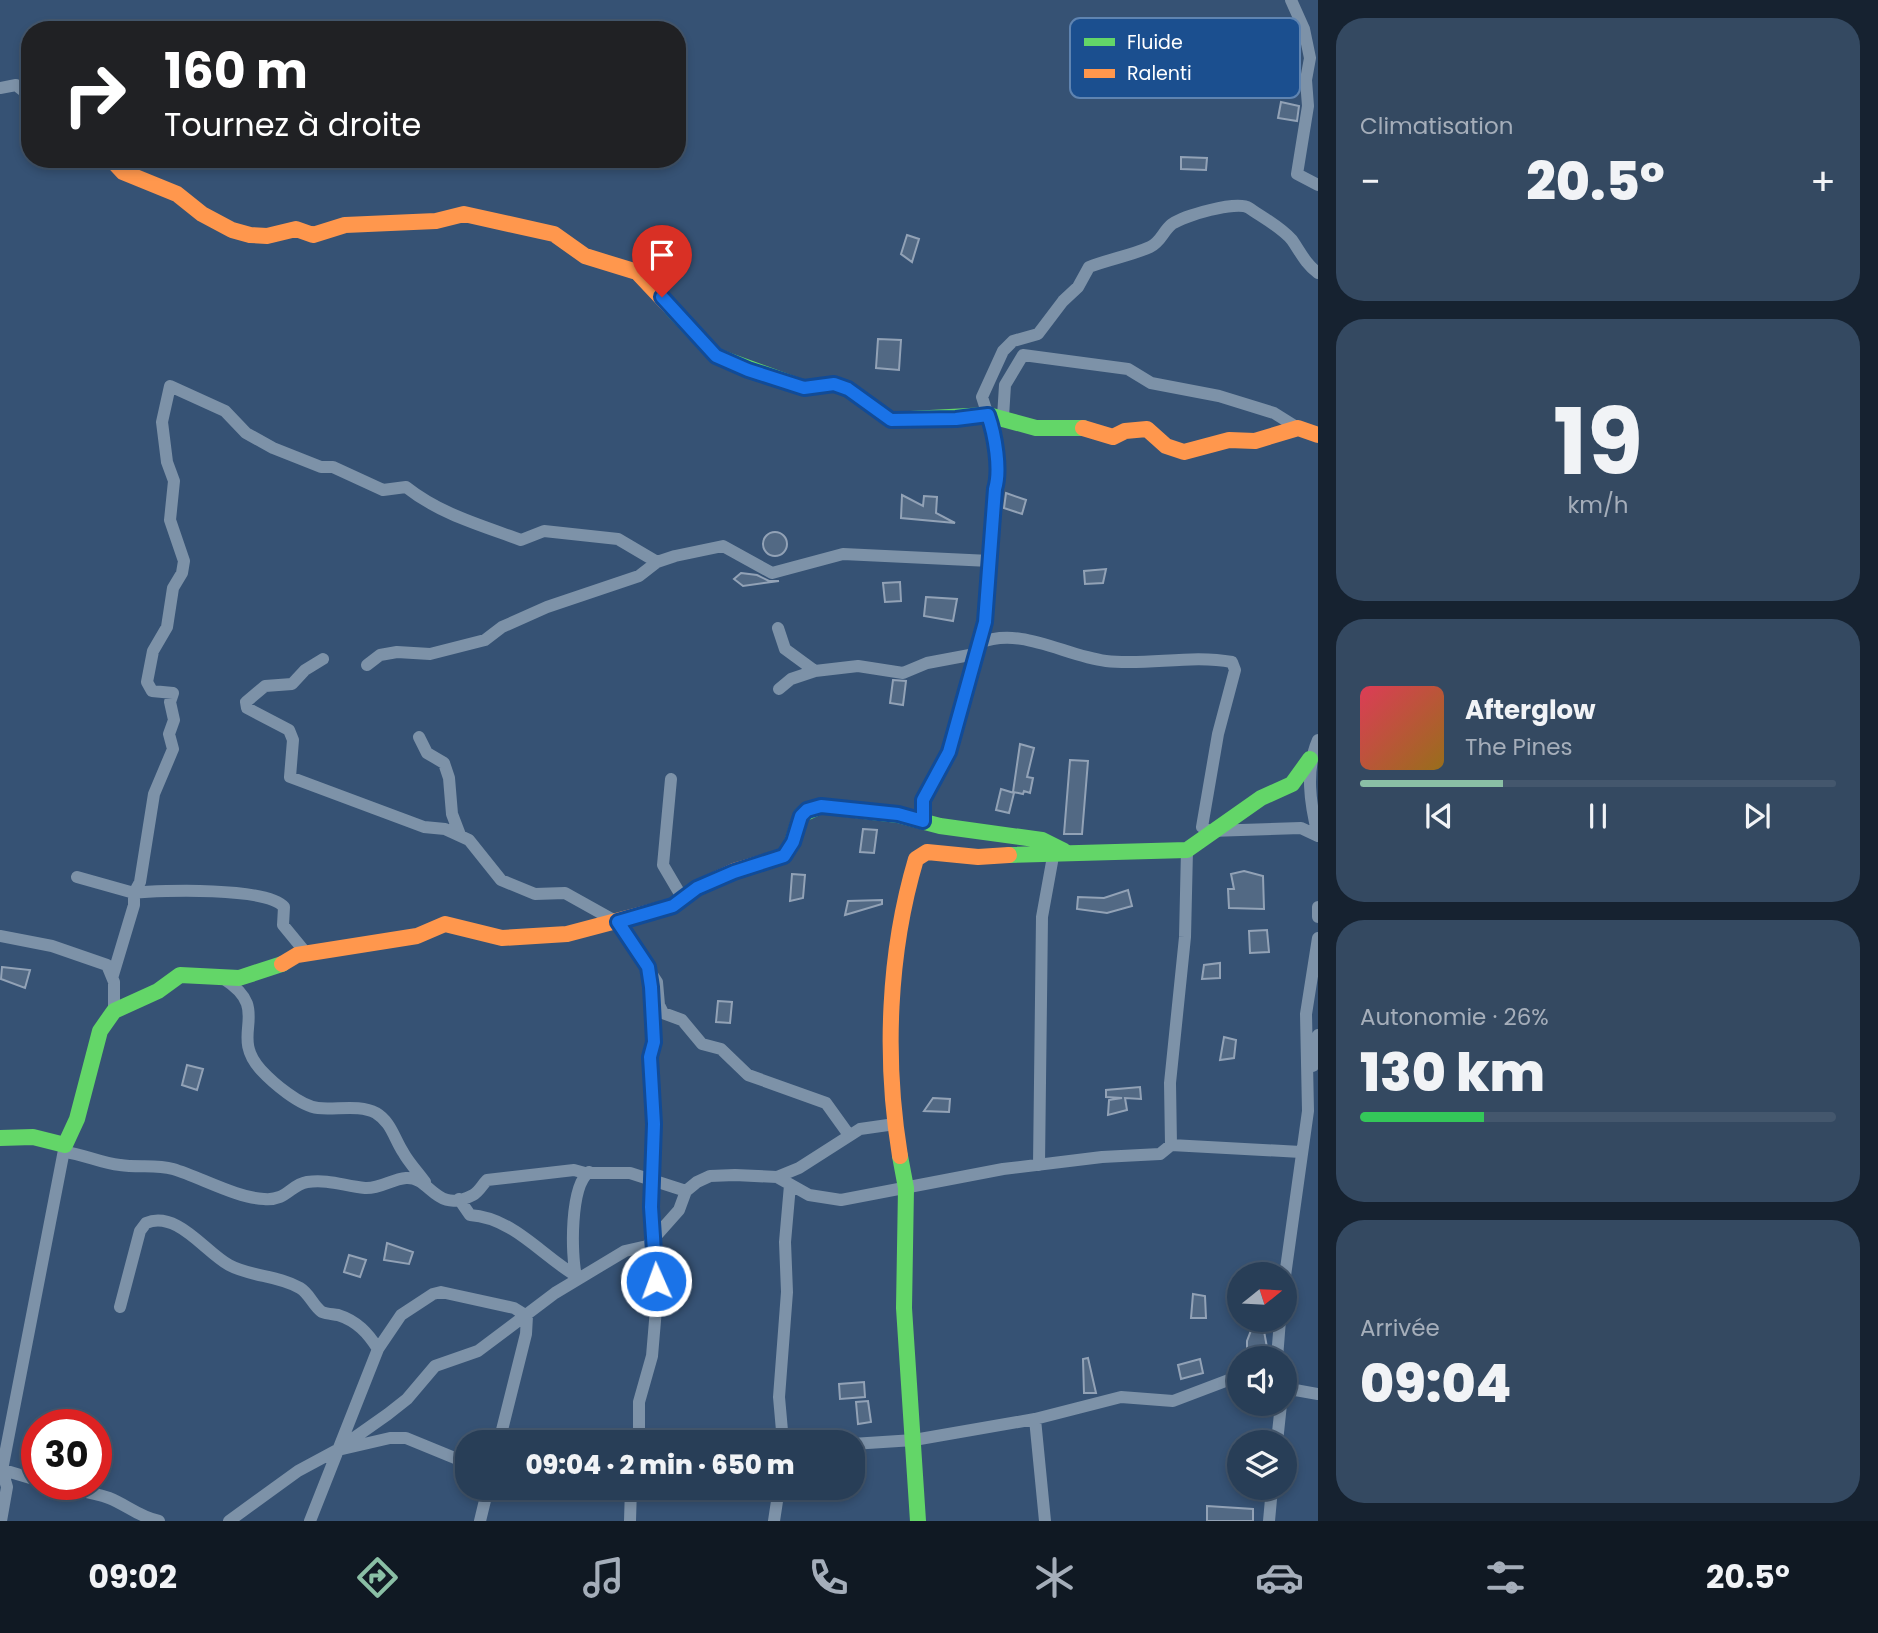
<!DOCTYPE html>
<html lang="fr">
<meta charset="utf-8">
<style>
:root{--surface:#283e57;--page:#344961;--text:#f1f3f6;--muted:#a5aeba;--line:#44576d;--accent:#8abfa5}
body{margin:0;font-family:Poppins,sans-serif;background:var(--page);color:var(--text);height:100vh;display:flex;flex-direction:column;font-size:26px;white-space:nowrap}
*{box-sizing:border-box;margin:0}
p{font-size:23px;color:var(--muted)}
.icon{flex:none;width:38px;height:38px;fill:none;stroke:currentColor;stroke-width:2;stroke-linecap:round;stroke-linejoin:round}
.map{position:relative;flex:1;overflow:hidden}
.details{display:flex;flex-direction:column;gap:18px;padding:18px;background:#162230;width:560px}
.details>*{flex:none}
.guide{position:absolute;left:21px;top:21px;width:665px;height:147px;border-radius:28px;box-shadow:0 4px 10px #0003,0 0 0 2px var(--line);background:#202124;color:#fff;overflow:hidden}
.needle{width:46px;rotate:72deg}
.tools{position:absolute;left:1227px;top:1262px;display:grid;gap:14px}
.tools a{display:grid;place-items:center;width:70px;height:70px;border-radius:50%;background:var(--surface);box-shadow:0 4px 10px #0003,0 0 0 2px var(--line);font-size:35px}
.speed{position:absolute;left:21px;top:1409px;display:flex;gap:14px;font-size:35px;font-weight:700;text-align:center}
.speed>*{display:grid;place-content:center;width:91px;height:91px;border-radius:50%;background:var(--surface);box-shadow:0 4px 10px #0003,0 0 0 2px var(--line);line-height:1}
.speed .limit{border:10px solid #d22;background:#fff;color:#111}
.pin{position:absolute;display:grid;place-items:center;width:60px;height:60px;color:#fff;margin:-72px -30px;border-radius:50% 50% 50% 0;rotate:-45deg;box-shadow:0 0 7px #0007}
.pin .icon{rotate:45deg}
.me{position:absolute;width:77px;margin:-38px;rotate:358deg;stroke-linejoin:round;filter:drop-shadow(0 0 5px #0008)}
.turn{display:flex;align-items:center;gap:24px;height:147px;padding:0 28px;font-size:32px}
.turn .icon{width:91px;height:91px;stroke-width:2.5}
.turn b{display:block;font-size:49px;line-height:60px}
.big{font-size:52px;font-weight:800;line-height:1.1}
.details .widget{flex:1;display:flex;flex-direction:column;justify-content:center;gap:10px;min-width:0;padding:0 24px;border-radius:28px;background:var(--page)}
.details .dial{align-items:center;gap:0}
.dial b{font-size:91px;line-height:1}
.song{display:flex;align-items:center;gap:21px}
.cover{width:84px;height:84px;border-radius:10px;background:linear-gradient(135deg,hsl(350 70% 55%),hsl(40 70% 35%))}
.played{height:7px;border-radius:4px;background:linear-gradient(90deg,var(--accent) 30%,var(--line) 30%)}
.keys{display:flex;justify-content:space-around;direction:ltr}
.heat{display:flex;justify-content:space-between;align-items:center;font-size:38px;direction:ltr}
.charge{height:10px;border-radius:5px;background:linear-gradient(90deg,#34c759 26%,var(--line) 0)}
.trip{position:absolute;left:455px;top:1430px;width:410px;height:70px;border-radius:28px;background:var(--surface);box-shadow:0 4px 10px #0003,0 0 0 2px var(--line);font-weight:800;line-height:70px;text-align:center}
.tabs{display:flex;height:112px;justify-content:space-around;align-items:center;background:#101923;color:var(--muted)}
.tabs .icon{width:49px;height:49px}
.tabs .current{color:var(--accent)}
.tabs b{font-size:32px;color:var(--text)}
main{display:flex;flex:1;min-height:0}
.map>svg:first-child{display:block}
.building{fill:#526984;stroke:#92a2b6;stroke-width:2}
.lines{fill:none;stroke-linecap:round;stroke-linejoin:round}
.street{stroke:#7d92a8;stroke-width:12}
.fast{stroke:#63d668;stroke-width:16}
.slow{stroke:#ff974d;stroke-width:16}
.route-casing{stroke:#114b97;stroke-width:18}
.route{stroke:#1a73e8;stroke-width:12}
.key{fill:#1b4f8f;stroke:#5f84b1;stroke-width:2}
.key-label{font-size:19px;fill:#fff}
</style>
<main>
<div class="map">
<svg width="1318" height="1521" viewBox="0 0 1318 1521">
<rect width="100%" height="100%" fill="#365274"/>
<!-- building -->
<path class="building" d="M1281 102 1299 106 1297 121 1278 118Z
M1181 157 1207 158 1206 170 1181 169Z
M907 235 919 239 912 262 901 254Z
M878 339 901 340 899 370 876 368Z
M1006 493 1026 500 1022 514 1004 508Z
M902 495 923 506 924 496 937 497 936 513 955 523 901 518Z
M763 544a12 12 0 1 1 24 0a12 12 0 1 1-24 0Z
M1106 569 1103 583 1085 584 1084 571Z
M741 573 757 575 769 581H779L743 586 734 579Z
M900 582 901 601 885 602 883 583Z
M926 597 957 599 953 621 924 616Z
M893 680 906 681 903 705 890 703Z
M1020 744 1034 748 1027 777 1033 778 1030 793 1024 791 1023 794 1013 792Z
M1070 760 1088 761 1082 834H1064Z
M1001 789 1014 793 1009 813 996 810Z
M863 829 877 830 874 853 860 852Z
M1244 871 1263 876 1264 909 1229 908 1228 889H1234L1231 874Z
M792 874 805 875 803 898 790 901Z
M1128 890 1132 906 1107 913 1077 909 1078 897 1104 898Z
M882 900V904L845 915 848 901Z
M1267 930 1269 952 1250 953 1249 931Z
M1220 963V978L1202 979 1204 965Z
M2 967 30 970 25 988 1 979Z
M718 1001 732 1002 730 1023 716 1022Z
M1224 1037 1236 1040 1234 1058 1220 1060Z
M187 1065 203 1069 197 1090 182 1085Z
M1140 1087 1141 1099 1125 1098 1127 1110 1108 1115 1109 1100 1122 1098 1106 1097V1090Z
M933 1098 950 1099 949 1112 924 1111Z
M387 1243 413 1252 409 1264 384 1260Z
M349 1255 366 1260 360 1277 344 1272Z
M1193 1294 1205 1296 1206 1318H1191Z
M1255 1320H1262L1268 1353 1247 1351V1341Z
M1088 1358 1096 1393H1084L1083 1359Z
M1200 1359 1203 1373 1181 1379 1178 1365Z
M864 1382 865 1397 840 1399 839 1384Z
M868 1401 871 1422 858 1424 856 1402Z
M1207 1506 1253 1509V1521H1207Z"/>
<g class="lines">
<!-- street -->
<path class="street" d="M1291 0 1304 29 1310 58 1306 80 1308 106 1297 174 1318 185
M0 88 16 85 30 96
M1003 417 1005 385 1023 355 1128 369 1151 383 1219 396 1274 413 1298 428
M778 628 785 649 815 671 858 666 903 673 927 663 975 654
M979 643C1022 626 1064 656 1106 661 1147 666 1191 654 1232 662L1235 670 1218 734 1202 827 1210 831 1301 828 1318 836
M323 659 305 670 292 684 265 686 246 702 247 708 289 730 293 740 290 777 424 827 445 829 469 840 501 880 535 894 565 893 617 922 657 982 659 1005 663 1013 682 1020 702 1044 721 1049 748 1075 826 1103 849 1135
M367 665 380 655 397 652 430 654 485 640 502 627 547 607 639 576 657 562 675 556 723 546 772 573 843 554 990 561
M779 689 791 679 815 671
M419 737 427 753 444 763 449 778 452 814 460 835
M1318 740C1305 770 1310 804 1318 835
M671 779 663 865 683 899
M923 821V799L949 752 985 622 999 470 994 449V434L982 397 1003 351 1013 341 1038 334 1063 301 1078 287 1089 267C1109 259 1130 256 1150 247 1161 242 1163 231 1172 224 1183 216 1237 200 1249 208 1262 217 1281 227 1292 240 1301 253 1305 263 1318 273
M77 877 134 893V905L113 975
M134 893 140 882 154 794 173 749 169 734 174 720 170 702 173 693 152 691 147 682 153 651 167 627 173 588 182 573 184 561 170 520 174 481 167 462 162 422 170 386 225 411 246 433 273 448 321 467H333L383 490 406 487C440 514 480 525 521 540L544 531 618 539 657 562
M134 893C161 890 267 887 284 907L283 925 306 953
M1318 907V917
M0 936 52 946 107 965 114 982V1011
M224 979C274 1011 227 1033 261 1070 273 1083 300 1106 318 1108 336 1110 360 1104 376 1113 391 1122 394 1138 403 1152 409 1163 418 1172 425 1182
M1313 1066 1318 1035
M1171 1145 1170 1083 1185 937 1187 850
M64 1152C84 1154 100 1163 120 1165 138 1168 156 1164 173 1169 200 1177 237 1198 264 1199 287 1201 290 1185 307 1182 329 1179 344 1186 365 1188 380 1189 392 1179 406 1178 431 1176 435 1215 473 1195 479 1192 482 1185 487 1180L574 1170 585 1173H630L686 1191
M1039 1165 1042 917 1054 851
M777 1177 809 1195 841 1200 1003 1169 1102 1157 1160 1154 1171 1145 1301 1152
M459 1199 470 1215C515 1218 543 1258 580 1278
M576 1276C571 1254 570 1186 589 1172
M1284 1283 1308 1111 1306 1014 1318 938
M120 1307 140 1231 146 1223C177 1210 205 1252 229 1265 251 1277 278 1275 300 1288 310 1294 313 1306 322 1312 327 1314 333 1314 338 1315 357 1321 368 1333 378 1349
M1277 1358 1280 1320
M1284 1388 1318 1394
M1035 1419 1045 1521
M639 1442V1402L652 1356 656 1309 651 1207 654 1124 650 1057 655 1042 652 998
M783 1442 779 1397 787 1292 785 1242 790 1185
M1277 1442 1281 1404
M852 1444 914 1440 1035 1419 1121 1397 1173 1401 1239 1376
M338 1450 390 1438H406L467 1463
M0 1469 37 1480
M50 1484C69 1490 90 1491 109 1498 127 1505 139 1517 159 1521
M704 1488H706
M1 1521 7 1487 2 1470 65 1145
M229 1521 298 1471 337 1450 388 1414 407 1399 435 1366 478 1351 555 1293 625 1251 647 1246 679 1210 686 1191 697 1182 710 1176 735 1175 777 1177 799 1168 860 1129 895 1124
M310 1521 378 1349 401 1315 433 1294 441 1292 514 1308 527 1316 526 1334 499 1442
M480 1521 488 1488
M630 1521 631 1488
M774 1521 779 1488
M1269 1521 1272 1488"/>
<!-- fast -->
<path class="fast" d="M670 307 716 356 804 388 834 384 848 389 891 420 988 415 1036 428H1083
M791 846 801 815 821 806 898 815 940 826 1042 840 1064 851
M1009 855 1187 850 1261 798 1292 784 1310 759
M0 1138 33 1137 65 1145 77 1119 100 1031 114 1011 158 991 180 975 239 978 282 964
M900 1156 906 1188 904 1308 918 1521"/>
<!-- slow -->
<path class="slow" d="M111 159 123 172 177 194 202 214 232 230 250 235 267 236 296 229 313 235 345 225 436 221 464 214 554 234 585 256 637 272 670 307
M1083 428 1113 437 1125 431 1147 429 1166 446 1184 452 1229 440 1255 441 1298 428 1318 435
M282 964 297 955 417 936 445 924 502 938 567 934 673 906 697 888 734 871 784 856 791 846
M900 1156C884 1059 888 953 916 859L927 852 978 857 1009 855"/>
</g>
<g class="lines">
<!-- route casing -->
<g class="route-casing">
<path id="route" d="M656 1281 651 1207 654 1124 650 1057 654 1042 651 987 648 967 618 922 673 906 697 888 734 872 784 856 793 842 801 816 807 810 821 806 898 814 923 821V800L949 752 985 622 995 489C1001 470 995 435 988 415L956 419 891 420 848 389 834 384 804 388 748 370 716 356 662 297"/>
</g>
<!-- route -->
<use href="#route" class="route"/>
</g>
<!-- legend -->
<rect x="1070" y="18" width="230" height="80" rx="10" class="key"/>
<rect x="1084" y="38" width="31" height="8" fill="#63d668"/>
<rect x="1084" y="69" width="31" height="9" fill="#ff974d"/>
<g class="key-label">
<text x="1127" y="49">Fluide</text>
<text x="1127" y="80">Ralenti</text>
</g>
</svg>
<div class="tools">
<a><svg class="needle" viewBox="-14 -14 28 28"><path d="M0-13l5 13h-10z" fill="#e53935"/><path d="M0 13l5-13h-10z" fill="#a5aeba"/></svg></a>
<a><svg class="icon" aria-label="sound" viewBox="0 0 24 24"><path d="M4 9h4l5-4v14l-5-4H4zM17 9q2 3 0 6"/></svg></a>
<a><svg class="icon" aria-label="layers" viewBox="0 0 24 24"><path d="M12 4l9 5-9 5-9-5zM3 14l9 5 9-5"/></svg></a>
</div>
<div class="speed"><div class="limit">30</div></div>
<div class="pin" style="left:662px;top:297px;background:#d93025"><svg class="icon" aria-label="arrive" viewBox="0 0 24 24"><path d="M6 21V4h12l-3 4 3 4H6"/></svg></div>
<svg class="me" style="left:656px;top:1281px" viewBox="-20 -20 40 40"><circle r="17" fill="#1a73e8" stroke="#fff" stroke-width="3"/><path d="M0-11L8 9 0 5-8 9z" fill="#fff"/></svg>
<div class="trip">09:04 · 2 min · 650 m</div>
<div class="guide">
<div class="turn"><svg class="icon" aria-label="right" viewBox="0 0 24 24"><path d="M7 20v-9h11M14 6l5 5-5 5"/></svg><div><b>160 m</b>Tournez à droite</div></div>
</div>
</div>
<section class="details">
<div class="widget"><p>Climatisation</p>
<div class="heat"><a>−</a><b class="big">20.5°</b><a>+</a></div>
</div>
<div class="widget dial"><b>19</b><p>km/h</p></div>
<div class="widget">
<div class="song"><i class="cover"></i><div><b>Afterglow</b><p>The Pines</p></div></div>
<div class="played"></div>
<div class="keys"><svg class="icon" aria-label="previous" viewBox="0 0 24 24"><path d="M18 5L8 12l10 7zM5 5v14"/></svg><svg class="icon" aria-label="pause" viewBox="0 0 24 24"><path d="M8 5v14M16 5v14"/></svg><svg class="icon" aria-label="next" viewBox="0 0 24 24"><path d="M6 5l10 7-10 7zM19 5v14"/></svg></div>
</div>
<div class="widget"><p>Autonomie · 26%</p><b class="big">130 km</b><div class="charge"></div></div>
<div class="widget"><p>Arrivée</p><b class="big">09:04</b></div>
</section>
</main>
<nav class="tabs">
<b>09:02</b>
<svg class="icon current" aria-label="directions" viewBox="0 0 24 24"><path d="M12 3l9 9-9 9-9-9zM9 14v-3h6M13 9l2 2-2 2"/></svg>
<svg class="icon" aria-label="music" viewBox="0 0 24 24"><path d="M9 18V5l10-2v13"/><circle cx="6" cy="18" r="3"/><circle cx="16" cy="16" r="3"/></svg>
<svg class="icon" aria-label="phone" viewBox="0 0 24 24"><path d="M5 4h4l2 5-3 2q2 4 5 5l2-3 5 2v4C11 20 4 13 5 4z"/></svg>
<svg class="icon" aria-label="climate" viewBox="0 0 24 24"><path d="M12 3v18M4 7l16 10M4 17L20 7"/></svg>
<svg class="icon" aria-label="car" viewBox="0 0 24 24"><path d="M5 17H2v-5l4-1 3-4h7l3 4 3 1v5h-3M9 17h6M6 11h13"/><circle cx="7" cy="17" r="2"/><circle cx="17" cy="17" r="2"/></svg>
<svg class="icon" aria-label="filters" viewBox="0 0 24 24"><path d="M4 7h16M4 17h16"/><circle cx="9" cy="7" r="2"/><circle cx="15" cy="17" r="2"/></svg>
<b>20.5°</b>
</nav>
